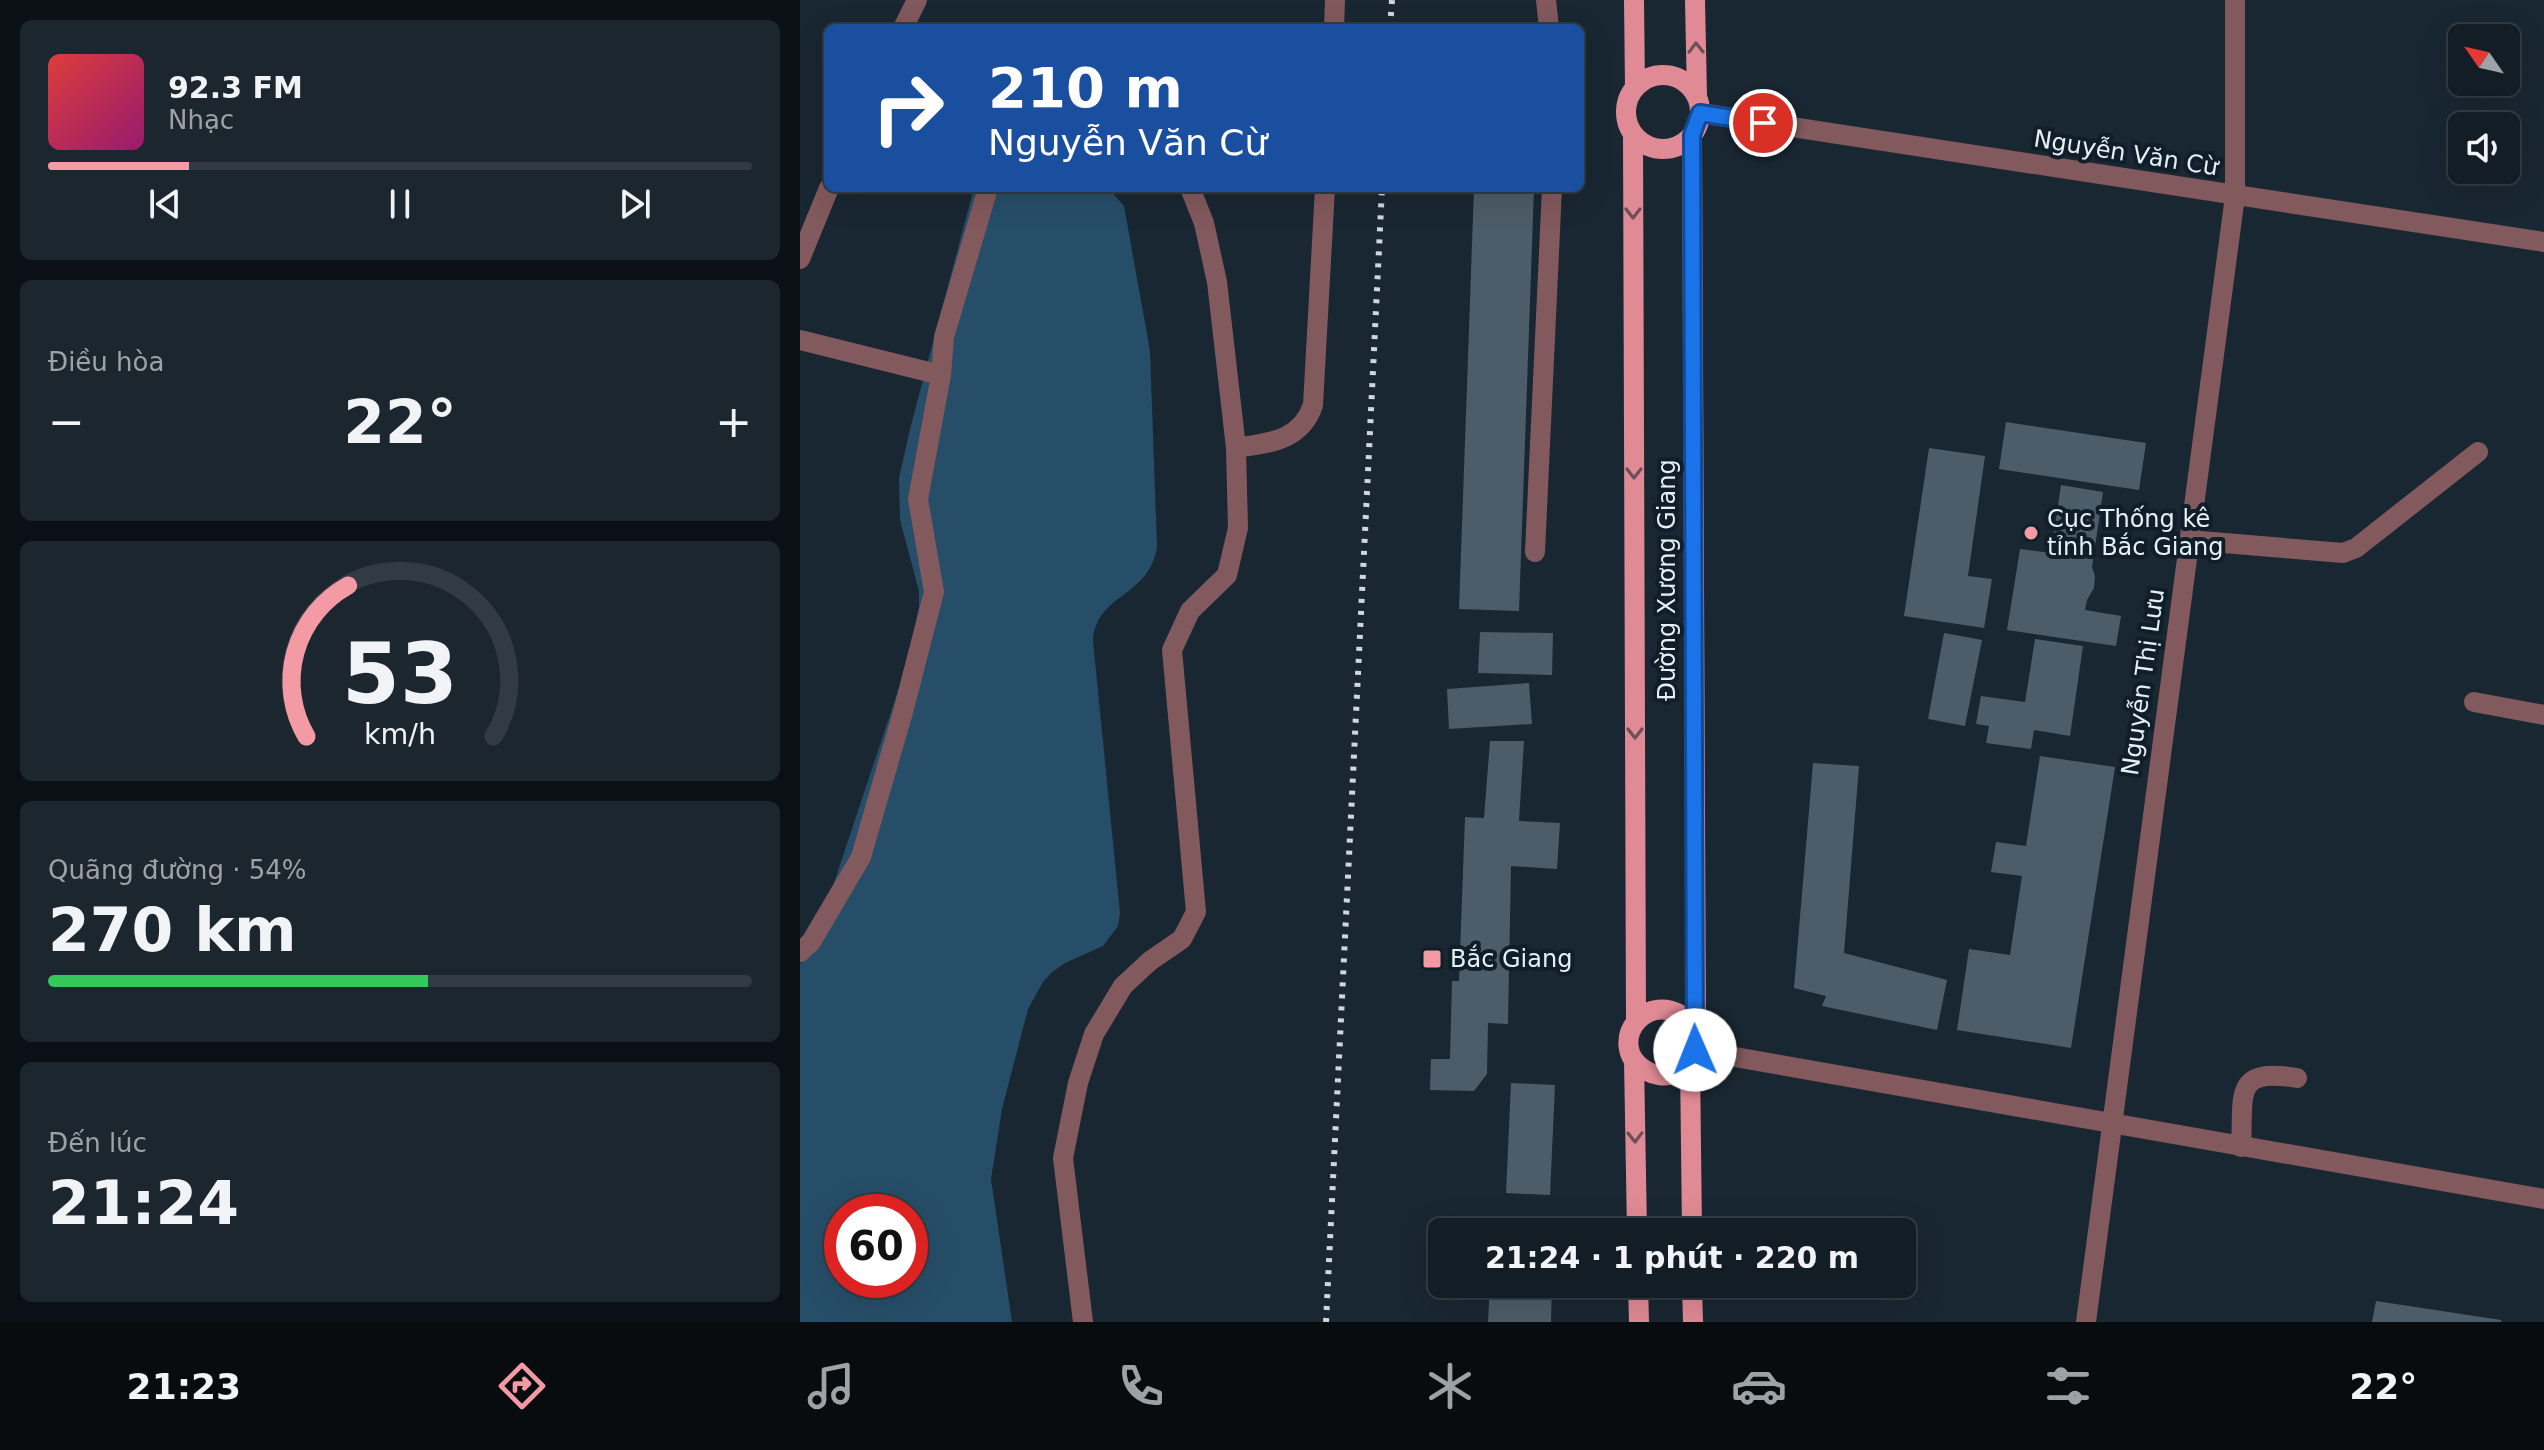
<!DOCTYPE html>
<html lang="vi">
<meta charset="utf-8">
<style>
:root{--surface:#131d26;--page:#1c262e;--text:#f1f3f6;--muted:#9da2a7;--line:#323b43;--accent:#f49aa5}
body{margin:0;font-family:"DejaVu Sans",sans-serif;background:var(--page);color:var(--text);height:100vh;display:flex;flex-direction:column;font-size:30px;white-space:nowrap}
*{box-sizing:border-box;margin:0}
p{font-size:26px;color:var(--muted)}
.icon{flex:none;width:44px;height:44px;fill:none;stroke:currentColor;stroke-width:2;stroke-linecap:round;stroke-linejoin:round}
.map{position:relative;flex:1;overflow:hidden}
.sheet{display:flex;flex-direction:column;gap:20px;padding:20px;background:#0a1015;width:800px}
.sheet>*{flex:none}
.guide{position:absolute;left:24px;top:24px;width:760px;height:168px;border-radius:12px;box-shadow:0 8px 32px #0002,0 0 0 2px var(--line);background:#1a4fa0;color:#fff;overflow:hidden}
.needle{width:52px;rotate:304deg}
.tools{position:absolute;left:1648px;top:24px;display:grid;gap:16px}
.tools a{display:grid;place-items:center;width:72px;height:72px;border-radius:12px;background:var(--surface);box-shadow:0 8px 32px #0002,0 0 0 2px var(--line);font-size:40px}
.speed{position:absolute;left:24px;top:1194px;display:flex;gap:16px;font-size:40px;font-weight:700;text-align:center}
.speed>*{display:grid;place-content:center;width:104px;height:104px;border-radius:50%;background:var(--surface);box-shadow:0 8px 32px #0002,0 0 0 2px var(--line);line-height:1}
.speed .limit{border:12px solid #d22;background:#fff;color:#111}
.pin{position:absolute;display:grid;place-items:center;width:68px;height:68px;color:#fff;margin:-34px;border:4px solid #fff;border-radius:50%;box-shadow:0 2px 8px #0007}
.me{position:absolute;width:88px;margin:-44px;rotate:359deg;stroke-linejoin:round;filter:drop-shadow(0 0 6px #0008)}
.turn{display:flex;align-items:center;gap:28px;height:168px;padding:0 32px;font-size:36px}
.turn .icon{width:104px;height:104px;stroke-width:2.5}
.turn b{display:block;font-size:56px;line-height:68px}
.big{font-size:60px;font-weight:700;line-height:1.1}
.sheet .widget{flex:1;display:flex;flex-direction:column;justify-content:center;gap:12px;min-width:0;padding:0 28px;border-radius:12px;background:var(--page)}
.sheet .dial{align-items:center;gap:0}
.dial svg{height:208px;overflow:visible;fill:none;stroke:var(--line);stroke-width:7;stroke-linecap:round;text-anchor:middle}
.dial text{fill:var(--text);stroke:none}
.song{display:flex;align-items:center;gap:24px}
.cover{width:96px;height:96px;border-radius:12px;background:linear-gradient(135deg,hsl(0 70% 55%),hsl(320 70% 35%))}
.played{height:8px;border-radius:4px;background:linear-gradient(90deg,var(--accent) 20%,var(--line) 20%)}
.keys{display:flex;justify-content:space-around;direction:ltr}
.heat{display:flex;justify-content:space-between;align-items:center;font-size:44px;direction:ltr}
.charge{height:12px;border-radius:6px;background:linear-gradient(90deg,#34c759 54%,var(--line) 0)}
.trip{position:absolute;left:628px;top:1218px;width:488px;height:80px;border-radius:12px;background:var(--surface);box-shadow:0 8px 32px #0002,0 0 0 2px var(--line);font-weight:700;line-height:80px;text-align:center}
.tab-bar{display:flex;height:128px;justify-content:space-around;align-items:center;background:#080c0f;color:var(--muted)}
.tab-bar .icon{width:56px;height:56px}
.tab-bar .selected{color:var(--accent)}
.tab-bar b{font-size:36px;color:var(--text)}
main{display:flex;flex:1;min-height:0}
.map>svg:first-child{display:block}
.water{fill:#274e68;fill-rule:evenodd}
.building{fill:#4c5c68}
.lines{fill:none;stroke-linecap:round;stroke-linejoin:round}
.minor{stroke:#82595d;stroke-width:20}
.major{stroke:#df8a94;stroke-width:20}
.rail{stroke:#cdd7df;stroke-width:6;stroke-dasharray:4 8;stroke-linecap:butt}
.oneway{stroke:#6d4f59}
.route-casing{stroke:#114b97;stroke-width:20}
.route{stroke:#1a73e8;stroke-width:14}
.poi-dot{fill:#f49aa5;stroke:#0f1e28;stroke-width:3}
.labels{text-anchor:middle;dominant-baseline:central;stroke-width:8;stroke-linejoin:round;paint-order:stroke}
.street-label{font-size:24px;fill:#e5eff6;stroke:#0f1e28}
.poi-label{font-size:24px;fill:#e5eff6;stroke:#0f1e28;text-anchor:start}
</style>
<main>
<section class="sheet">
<div class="widget">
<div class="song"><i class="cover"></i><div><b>92.3 FM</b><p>Nhạc</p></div></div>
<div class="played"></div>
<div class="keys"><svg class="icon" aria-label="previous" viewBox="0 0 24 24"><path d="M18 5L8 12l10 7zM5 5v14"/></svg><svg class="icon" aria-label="pause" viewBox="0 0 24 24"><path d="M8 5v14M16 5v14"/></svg><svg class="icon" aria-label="next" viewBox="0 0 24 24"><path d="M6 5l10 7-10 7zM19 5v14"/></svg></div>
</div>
<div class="widget"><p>Điều hòa</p>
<div class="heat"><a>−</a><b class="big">22°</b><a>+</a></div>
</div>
<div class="widget dial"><svg viewBox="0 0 100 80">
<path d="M14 69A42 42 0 1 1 86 69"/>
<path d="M14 69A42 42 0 0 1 30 11" stroke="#f49aa5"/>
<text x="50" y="56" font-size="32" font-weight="700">53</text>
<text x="50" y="72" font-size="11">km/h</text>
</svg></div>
<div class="widget"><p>Quãng đường · 54%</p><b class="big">270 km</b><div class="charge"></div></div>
<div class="widget"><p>Đến lúc</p><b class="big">21:24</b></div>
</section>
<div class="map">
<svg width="1744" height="1322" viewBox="0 0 1744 1322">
<rect width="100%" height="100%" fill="#192732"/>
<!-- water -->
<path class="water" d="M174 188H308L324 206 350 351 357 547C349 598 296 593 293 641L320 913 318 926 303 946 265 963 251 973 243 982 228 1009 202 1109 191 1179 212 1322H0V964L15 940 108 661 119 606V591L100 520 99 478 110 429ZM42 1212H110V1280H42Z"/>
<!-- building -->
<path class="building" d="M674 188H734L719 611 659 609Z
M1206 422 1346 443 1339 490 1199 469Z
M1129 448 1185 456 1168 576 1192 579 1184 628 1104 616Z
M1261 485 1303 492 1292 567 1295 576 1294 588 1287 600 1285 610 1321 616 1316 646 1207 630 1220 549 1251 553Z
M680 632 753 633 752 675 678 673Z
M1144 633 1182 640 1165 726 1128 719Z
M1235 639 1283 646 1270 736 1234 730 1231 749 1186 743 1189 726 1176 724 1181 696 1225 702Z
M729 683 732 724 649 729 647 689Z
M690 741H724L719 821 760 823 757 869 711 866 708 1024 688 1023 687 1074 674 1091 630 1090 631 1059H650L652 981H659L665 817 684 818Z
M1240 756 1315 767 1271 1048 1157 1030 1169 949 1210 955 1222 876 1191 872 1196 842 1226 846Z
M1013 763 1059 766 1044 953 1147 980 1137 1030 1022 1006 1026 996 994 988Z
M711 1083 755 1085 750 1195 706 1193Z
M693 1226 754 1228V1232H692Z
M690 1284H752L751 1322H688Z
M1576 1301 1701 1320V1322H1572Z"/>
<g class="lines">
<!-- minor -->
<path class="minor" d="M746 0 749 28
M103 28 117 0
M534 28 535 0
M900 113 1744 242
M0 259 29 188
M0 340 141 375
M436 448C469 443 501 441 513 405L525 188
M1389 540 1543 553 1556 548 1678 452
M735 552 752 188
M1674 702 1744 715
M0 952 11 942 61 857 103 712 134 592 118 499 141 375 144 337 188 188
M895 1050 1744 1199
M1441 1147C1444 1095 1432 1067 1497 1078
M283 1322 263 1158 278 1083 294 1034 323 986 350 961 382 939 396 912 372 650 390 611 427 575 438 528 436 448 417 282 404 223 390 188
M1286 1322 1435 196V0"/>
<!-- major -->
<path class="major" d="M834 0 835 88
M895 0 897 96
M826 112a37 37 0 1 1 74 0a37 37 0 1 1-74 0Z
M833 135 836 1020
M892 135 896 1037C895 1052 891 1067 875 1073 866 1077 855 1076 845 1070 802 1044 851 979 894 1026
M834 1060 837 1232
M890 1061 892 1232
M838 1284 839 1322
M892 1284 893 1322"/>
<!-- rail -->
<path class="rail" d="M590 28 592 0
M526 1322 582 188"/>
</g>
<!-- one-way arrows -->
<defs><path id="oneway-chevron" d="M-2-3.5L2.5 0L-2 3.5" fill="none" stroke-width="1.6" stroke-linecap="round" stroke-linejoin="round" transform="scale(2)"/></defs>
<g class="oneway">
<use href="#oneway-chevron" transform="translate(896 48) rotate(-91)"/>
<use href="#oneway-chevron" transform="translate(833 213) rotate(90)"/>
<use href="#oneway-chevron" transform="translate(834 473) rotate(90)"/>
<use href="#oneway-chevron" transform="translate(835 733) rotate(90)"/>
<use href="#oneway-chevron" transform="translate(835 1137) rotate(89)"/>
</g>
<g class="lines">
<!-- route casing -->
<g class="route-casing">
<path id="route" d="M895 1050 892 135 900 113 963 123"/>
</g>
<!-- route -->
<use href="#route" class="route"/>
</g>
<!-- markers -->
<g class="poi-dot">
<circle cx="1231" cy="533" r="8"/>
<rect x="622" y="949" width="20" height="20" rx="4"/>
</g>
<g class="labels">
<!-- street labels -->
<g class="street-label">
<text transform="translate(1326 153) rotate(9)">Nguyễn Văn Cừ</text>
<text transform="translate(867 580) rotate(-90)">Đường Xương Giang</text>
<text transform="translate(1343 682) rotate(-82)">Nguyễn Thị Lưu</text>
</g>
<!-- poi labels -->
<g class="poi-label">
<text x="1247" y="519">Cục Thống kê<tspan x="1247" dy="28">tỉnh Bắc Giang</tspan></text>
<text x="650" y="959">Bắc Giang</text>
</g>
</g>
</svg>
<div class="tools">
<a><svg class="needle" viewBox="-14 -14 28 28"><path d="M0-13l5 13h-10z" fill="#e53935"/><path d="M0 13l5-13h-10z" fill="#9da2a7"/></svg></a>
<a><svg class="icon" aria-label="sound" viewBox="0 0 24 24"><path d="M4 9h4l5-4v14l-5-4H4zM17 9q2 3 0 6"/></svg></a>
</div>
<div class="speed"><div class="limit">60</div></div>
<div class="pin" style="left:963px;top:123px;background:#d93025"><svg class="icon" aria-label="arrive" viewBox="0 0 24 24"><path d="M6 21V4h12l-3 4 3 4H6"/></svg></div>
<svg class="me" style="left:895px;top:1050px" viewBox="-20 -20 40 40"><circle r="19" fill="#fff"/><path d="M0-13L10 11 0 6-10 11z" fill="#1a73e8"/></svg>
<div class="trip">21:24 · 1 phút · 220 m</div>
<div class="guide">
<div class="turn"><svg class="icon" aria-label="right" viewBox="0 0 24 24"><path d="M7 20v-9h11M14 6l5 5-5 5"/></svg><div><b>210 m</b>Nguyễn Văn Cừ</div></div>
</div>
</div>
</main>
<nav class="tab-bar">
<b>21:23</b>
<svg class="icon selected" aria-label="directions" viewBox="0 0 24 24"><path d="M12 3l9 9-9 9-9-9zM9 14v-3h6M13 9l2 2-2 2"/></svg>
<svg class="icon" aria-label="music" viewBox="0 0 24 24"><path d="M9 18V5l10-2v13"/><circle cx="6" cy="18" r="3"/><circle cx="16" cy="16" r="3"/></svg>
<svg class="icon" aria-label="phone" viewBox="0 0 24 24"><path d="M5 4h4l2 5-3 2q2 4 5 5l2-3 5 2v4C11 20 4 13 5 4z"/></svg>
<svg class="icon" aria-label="climate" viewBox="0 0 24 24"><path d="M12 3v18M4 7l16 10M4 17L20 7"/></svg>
<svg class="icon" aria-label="car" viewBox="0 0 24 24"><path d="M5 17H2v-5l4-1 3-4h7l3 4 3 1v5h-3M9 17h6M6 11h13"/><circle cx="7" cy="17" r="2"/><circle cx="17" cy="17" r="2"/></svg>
<svg class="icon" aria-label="filters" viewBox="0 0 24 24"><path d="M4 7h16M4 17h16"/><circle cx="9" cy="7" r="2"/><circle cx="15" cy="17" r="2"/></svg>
<b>22°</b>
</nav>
